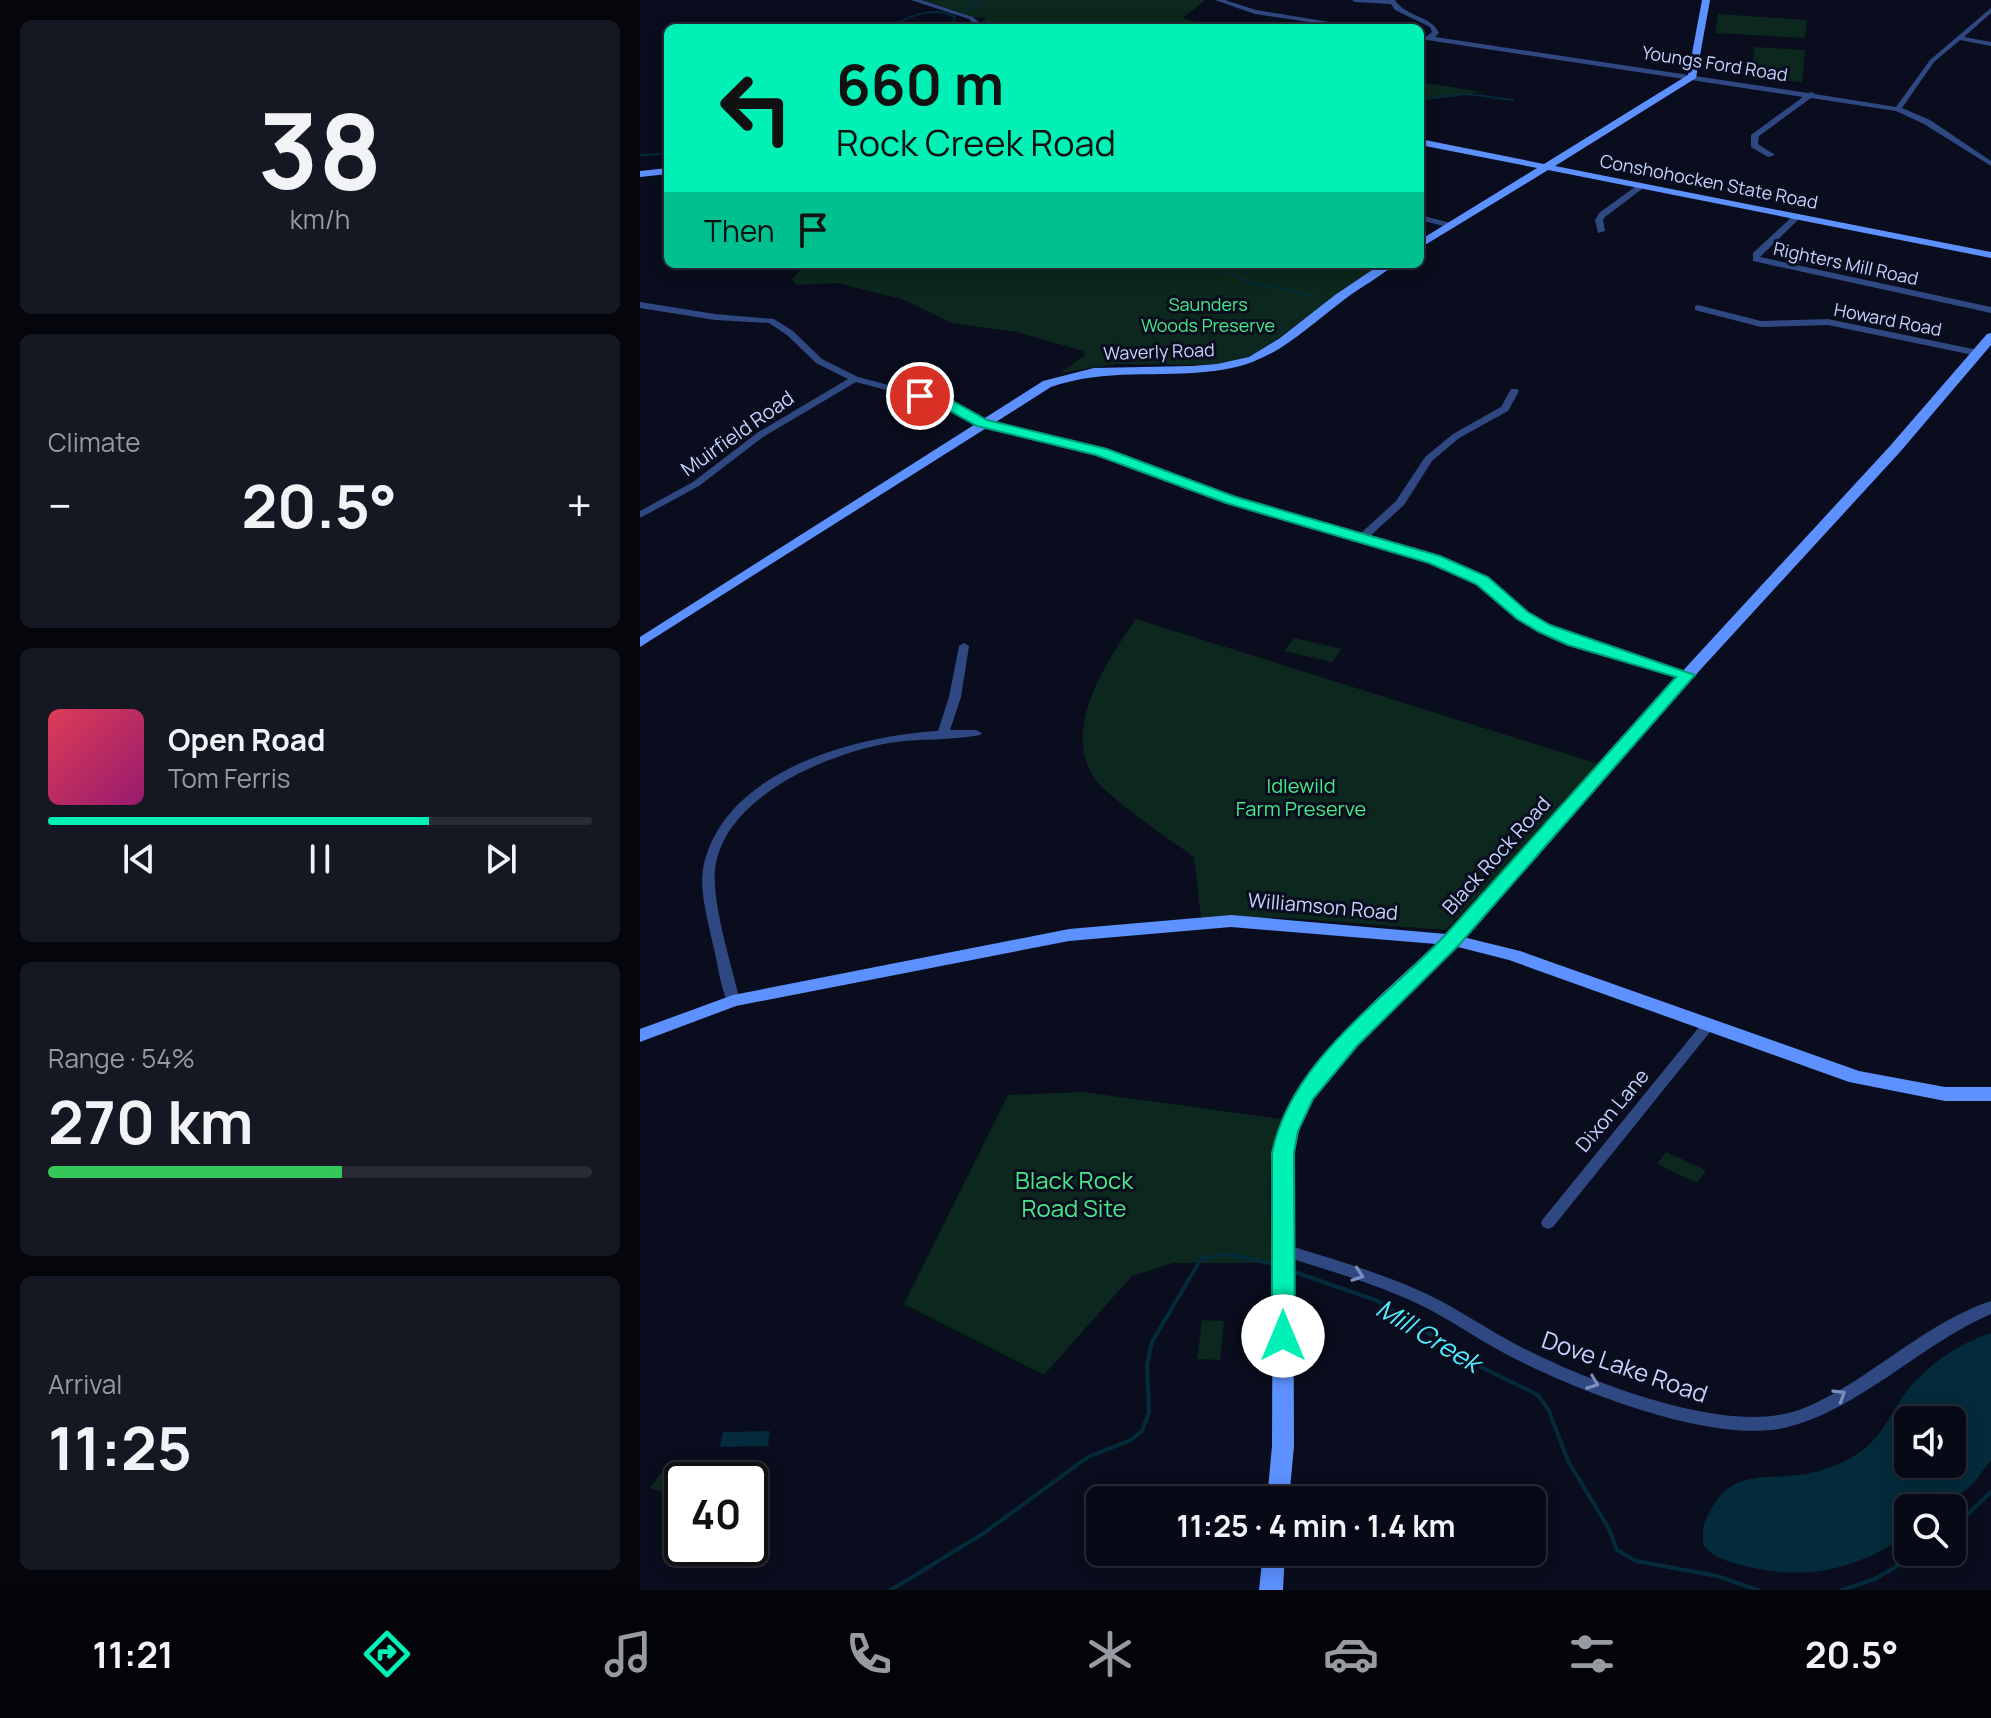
<!DOCTYPE html>
<meta charset="utf-8">
<style>
:root{--surface:#070a16;--page:#151823;--text:#f1f3f6;--muted:#989aa1;--line:#282b35;--accent:#00f0b5}
body{margin:0;font-family:Manrope,sans-serif;background:var(--page);color:var(--text);height:100vh;display:flex;flex-direction:column;font-size:30px;white-space:nowrap}
*{box-sizing:border-box;margin:0}
p{font-size:26px;color:var(--muted)}
.icon{flex:none;width:44px;height:44px;fill:none;stroke:currentColor;stroke-width:2;stroke-linecap:round;stroke-linejoin:round}
.map{position:relative;flex:1;overflow:hidden}
.details{display:flex;flex-direction:column;gap:20px;padding:20px;background:#04060c;width:640px}
.details>*{flex:none}
.banner{position:absolute;left:24px;top:24px;width:760px;height:244px;border-radius:12px;box-shadow:0 4px 20px #0003,0 0 0 2px var(--line);background:#00f0b5;color:#111;overflow:hidden}
.fabs{position:absolute;left:1254px;top:1406px;display:grid;gap:16px}
.fabs a{display:grid;place-items:center;width:72px;height:72px;border-radius:12px;background:var(--surface);box-shadow:0 4px 20px #0003,0 0 0 2px var(--line);font-size:40px}
.speed{position:absolute;left:24px;top:1462px;display:flex;gap:16px;font-size:40px;font-weight:700;text-align:center}
.speed>*{display:grid;place-content:center;width:104px;height:104px;border-radius:50%;background:var(--surface);box-shadow:0 4px 20px #0003,0 0 0 2px var(--line);line-height:1}
.speed .limit{border:4px solid #111;border-radius:12px;background:#fff;color:#111}
.pin{position:absolute;display:grid;place-items:center;width:68px;height:68px;color:#fff;margin:-34px;border:4px solid #fff;border-radius:50%;box-shadow:0 2px 8px #0007}
.me{position:absolute;width:88px;margin:-44px;rotate:0deg;stroke-linejoin:round;filter:drop-shadow(0 0 6px #0008)}
.turn{display:flex;align-items:center;gap:28px;height:168px;padding:0 40px;font-size:36px}
.turn .icon{width:104px;height:104px;stroke-width:2.5}
.turn b{display:block;font-size:56px;line-height:68px}
.then{display:flex;align-items:center;height:76px;padding:0 40px;background:#0003;gap:16px;font-size:30px}
.big{font-size:60px;font-weight:700;line-height:1.1}
.details .tile{flex:1;display:flex;flex-direction:column;justify-content:center;gap:12px;min-width:0;padding:0 28px;border-radius:12px;background:var(--page)}
.details .dial{align-items:center;gap:0}
.dial b{font-size:104px;line-height:1}
.song{display:flex;align-items:center;gap:24px}
.cover{width:96px;height:96px;border-radius:12px;background:linear-gradient(135deg,hsl(350 70% 55%),hsl(320 70% 35%))}
.played{height:8px;border-radius:4px;background:linear-gradient(90deg,var(--accent) 70%,var(--line) 70%)}
.keys{display:flex;justify-content:space-around;direction:ltr}
.heat{display:flex;justify-content:space-between;align-items:center;font-size:44px;direction:ltr}
.charge{height:12px;border-radius:6px;background:linear-gradient(90deg,#34c759 54%,var(--line) 0)}
.trip{position:absolute;left:446px;top:1486px;width:460px;height:80px;border-radius:12px;background:var(--surface);box-shadow:0 4px 20px #0003,0 0 0 2px var(--line);font-weight:700;line-height:80px;text-align:center}
.tabs{display:flex;height:128px;justify-content:space-around;align-items:center;background:#030409;color:var(--muted)}
.tabs .icon{width:56px;height:56px}
.tabs .on{color:var(--accent)}
.tabs b{font-size:36px;color:var(--text)}
main{display:flex;flex:1;min-height:0}
.map>svg:first-child{display:block}
.green{fill:#0c271d}
.water{fill:#042b3b;fill-rule:evenodd}
.lines{fill:none;stroke-linecap:round;stroke-linejoin:round}
.stream-far1{stroke:#042b3b;stroke-width:2}
.stream{stroke:#042b3b;stroke-width:4}
.street{fill:#2f4881;fill-rule:evenodd}
.secondary{fill:#5c91ff;fill-rule:evenodd}
.oneway{stroke:#7a8ec0}
.route{fill:#00f0b5;stroke:#009c76;stroke-width:2}
.labels{text-anchor:middle;dominant-baseline:central;stroke-width:6;stroke-linejoin:round;paint-order:stroke}
.far-street-label{font-size:18px;fill:#c5d3ff;stroke:#090d1d}
.far-park-label{font-size:18px;fill:#46ea88;stroke:#090d1d}
.street-label{font-size:20px;fill:#c5d3ff;stroke:#090d1d}
.park-label{font-size:20px;fill:#46ea88;stroke:#090d1d}
.near-park-label{font-size:24px;fill:#46ea88;stroke:#090d1d}
.near-street-label{font-size:24px;fill:#c5d3ff;stroke:#090d1d}
.near-water-label{font-size:26px;font-style:italic;fill:#53ebff;stroke:#090d1d}
</style>
<main>
<section class="details">
<div class="tile dial"><b>38</b><p>km/h</p></div>
<div class="tile"><p>Climate</p>
<div class="heat"><a>−</a><b class="big">20.5°</b><a>+</a></div>
</div>
<div class="tile">
<div class="song"><i class="cover"></i><div><b>Open Road</b><p>Tom Ferris</p></div></div>
<div class="played"></div>
<div class="keys"><svg class="icon" aria-label="previous" viewBox="0 0 24 24"><path d="M18 5L8 12l10 7zM5 5v14"/></svg><svg class="icon" aria-label="pause" viewBox="0 0 24 24"><path d="M8 5v14M16 5v14"/></svg><svg class="icon" aria-label="next" viewBox="0 0 24 24"><path d="M6 5l10 7-10 7zM19 5v14"/></svg></div>
</div>
<div class="tile"><p>Range · 54%</p><b class="big">270 km</b><div class="charge"></div></div>
<div class="tile"><p>Arrival</p><b class="big">11:25</b></div>
</section>
<div class="map">
<svg width="1351" height="1590" viewBox="0 0 1351 1590">
<rect width="100%" height="100%" fill="#090d1d"/>
<!-- green -->
<path class="green" d="M281 0H565L543 18 557 22 531 27 338 28 346 17 337 18Z
M1078 14 1167 20 1165 38 1075 33Z
M1115 47 1165 50 1162 82 1110 79Z
M780 82 843 92 780 101Z
M200 264H712L733 269 614 356 580 365 475 364 420 373 445 355 443 351 377 332 312 323 262 299 197 283 156 285 152 279 161 269Z
M496 619 962 765 806 930 648 918 561 917 554 857C531 840 466 797 453 776 422 727 468 659 496 619Z
M654 638 702 649 692 662 644 651Z
M443 1092 641 1119C623 1160 632 1218 631 1263H533L492 1276 404 1375 264 1304 368 1095Z
M1026 1152 1066 1170 1057 1183 1017 1164Z
M562 1320 584 1321 580 1360 557 1359Z
M23 1470 58 1480H42V1497L10 1488Z"/>
<!-- water -->
<path class="water" d="M1351 1333V1460L1334 1483 1304 1507 1268 1508V1534C1219 1568 1173 1580 1114 1568 1096 1564 1076 1560 1064 1546 1061 1531 1063 1523 1070 1511 1094 1467 1124 1481 1166 1474 1179 1472 1194 1466 1207 1460 1243 1442 1247 1415 1270 1387 1291 1363 1320 1343 1351 1333ZM1268 1420H1312V1464H1268Z
M130 1431 128 1446 80 1447 83 1432Z"/>
<g class="lines">
<!-- stream-far1 -->
<path class="stream-far1" d="M324 12 341 0
M247 28C268 17 293 5 315 17L312 25 320 28
M780 99 828 94 873 100
M0 155 28 154
M573 264 608 282 674 296"/>
<!-- stream -->
<path class="stream" d="M652 1271 738 1301 843 1368 898 1395 909 1411 928 1461 968 1527 977 1550 996 1561 1077 1576 1118 1590
M1312 1529 1351 1492
M251 1590 344 1533 448 1457 491 1440 502 1431 509 1413 507 1365 512 1342 561 1259 587 1254 634 1264
M1202 1590 1235 1579 1281 1552"/>
<!-- street -->
<path class="street" d="M271 0H281L333 17 339 22 335 28H328L332 22 329 19Z
M575 0H585L616 10 726 28H709L615 14Z
M712 0H755C765 17 791 15 799 33L795 37 1168 93 1172 92 1175 94 1256 107 1290 60 1351 8V13L1324 37 1351 42V46L1320 40 1294 62 1262 108 1290 120 1351 161V166L1284 124 1256 111 1171 98 1119 136 1118 144 1135 155 1128 157 1111 147V135L1163 97 780 39V35L787 36 792 32 790 27 755 10 751 4 715 2Z
M999 184 1006 186 965 217 963 220 965 231 958 233 955 220 959 213Z
M1155 214 1162 216 1120 257 1351 307V313L1113 261V253Z
M780 215 814 224 815 226 811 228 780 220Z
M0 302 75 314 134 319 153 331 182 359 218 377 309 401 345 421 464 450 595 498 720 534 756 501 785 457 813 434 861 407 871 389H877L879 391 868 411 819 438 792 461 764 505 729 537C766 548 813 558 846 579 868 593 885 615 909 627 953 649 1004 659 1051 673L1053 675 1047 678 1043 677 930 644 900 631 879 618 838 583 790 561 587 502 458 454 339 425 303 405 216 382 123 437 59 486 0 518V511L53 482 117 433 208 379 176 363 147 335 129 323 75 320 0 308Z
M1058 305 1121 321 1188 319 1338 350 1342 353 1338 356 1188 325 1121 327 1055 310V306Z
M324 643 329 646 321 697 310 730H336L342 733 340 735C310 741 279 738 249 743 188 754 90 794 76 863 69 896 92 966 100 1001L98 1004H88C80 986 78 964 73 945 68 919 57 886 65 860 90 769 216 736 298 731L309 697 319 646Z
M1069 1019 1074 1021 1076 1024 1074 1027 913 1227 908 1229 903 1227 901 1223 903 1219 1064 1021Z
M644 1244C692 1259 742 1273 787 1294 818 1309 847 1329 877 1345 942 1379 1071 1430 1144 1414 1165 1410 1186 1398 1205 1387 1253 1358 1297 1319 1351 1301V1314C1281 1344 1218 1411 1144 1428 1070 1444 932 1389 866 1354 835 1338 807 1317 776 1303 732 1282 684 1270 639 1254L636 1250 639 1246Z"/>
<!-- secondary -->
<path class="secondary" d="M1062 0H1070L1056 78 915 166 1351 252V258L908 170 780 248V240L897 168 780 145V139L904 164 1048 75Z
M28 168V174L0 177V171Z
M741 264H755C740 277 721 287 705 299 661 332 632 365 574 371 519 378 465 368 411 387L0 647V637L403 381 454 368 552 366 577 364 609 357 640 338 695 295Z
M1351 333V345L1260 452 1061 669 823 937 880 951 1219 1071 1305 1087H1351V1101H1305L1209 1082 869 960 814 946C762 999 695 1047 664 1118 659 1129 656 1141 653 1153L654 1446 649 1500H627L632 1446 633 1153C663 1059 726 1009 796 944L591 927 429 941 96 1006 0 1042V1029L93 995 429 929 591 915 806 934 1050 663 1250 446 1347 334Z
M623 1552H645L643 1590H619Z"/>
</g>
<!-- one-way arrows -->
<defs><path id="oneway-chevron" d="M-2-3.5L2.5 0L-2 3.5" fill="none" stroke-width="1.6" stroke-linecap="round" stroke-linejoin="round" transform="scale(2)"/></defs>
<g class="oneway">
<use href="#oneway-chevron" transform="translate(718 1275) rotate(19)"/>
<use href="#oneway-chevron" transform="translate(953 1383) rotate(21)"/>
<use href="#oneway-chevron" transform="translate(1200 1395) rotate(-32)"/>
</g>
<!-- route -->
<path class="route" d="M280 391 311 400 347 420 467 449 596 497 800 556 848 577 888 612 910 625 1055 675 819 945 717 1046 673 1099 658 1131 654 1153 655 1336 652 1342H635L632 1336V1153C651 1058 747 999 808 932 885 847 960 762 1036 677L928 645 899 632 877 619 836 584 789 563 586 503 456 455 337 426 301 406 275 399 273 396Z"/>
<g class="labels">
<!-- far-street labels -->
<g class="far-street-label">
<text transform="translate(1075 63) rotate(9)">Youngs Ford Road</text>
<text transform="translate(1069 181) rotate(11)">Conshohocken State Road</text>
<text transform="translate(1206 263) rotate(12)">Righters Mill Road</text>
<text transform="translate(1248 319) rotate(11)">Howard Road</text>
<text transform="translate(519 351) rotate(-2)">Waverly Road</text>
</g>
<!-- far-park labels -->
<g class="far-park-label">
<text x="568" y="304">Saunders<tspan x="568" dy="21">Woods Preserve</tspan></text>
</g>
<!-- street labels -->
<g class="street-label">
<text transform="translate(97 433) rotate(-35)">Muirfield Road</text>
<text transform="translate(856 855) rotate(-48)">Black Rock Road</text>
<text transform="translate(683 906) rotate(5)">Williamson Road</text>
<text transform="translate(972 1110) rotate(-50)">Dixon Lane</text>
</g>
<!-- park labels -->
<g class="park-label">
<text x="661" y="785">Idlewild<tspan x="661" dy="23">Farm Preserve</tspan></text>
</g>
<!-- near-park labels -->
<g class="near-park-label">
<text x="434" y="1179">Black Rock<tspan x="434" dy="28">Road Site</tspan></text>
</g>
<!-- near-street labels -->
<g class="near-street-label">
<text transform="translate(985 1366) rotate(19)">Dove Lake Road</text>
</g>
<!-- near-water labels -->
<g class="near-water-label">
<text transform="translate(789 1335) rotate(31)">Mill Creek</text>
</g>
</g>
</svg>
<div class="fabs">
<a><svg class="icon" aria-label="sound" viewBox="0 0 24 24"><path d="M4 9h4l5-4v14l-5-4H4zM17 9q2 3 0 6"/></svg></a>
<a><svg class="icon" aria-label="search" viewBox="0 0 24 24"><circle cx="10" cy="10" r="6"/><path d="M15 15l6 6"/></svg></a>
</div>
<div class="speed"><div class="limit">40</div></div>
<div class="pin" style="left:280px;top:396px;background:#d93025"><svg class="icon" aria-label="arrive" viewBox="0 0 24 24"><path d="M6 21V4h12l-3 4 3 4H6"/></svg></div>
<svg class="me" style="left:643px;top:1336px" viewBox="-20 -20 40 40"><circle r="19" fill="#fff"/><path d="M0-13L10 11 0 6-10 11z" fill="#00f0b5"/></svg>
<div class="trip">11:25 · 4 min · 1.4 km</div>
<div class="banner">
<div class="turn"><svg class="icon" aria-label="left" viewBox="0 0 24 24"><path d="M17 20v-9H6M10 6l-5 5 5 5"/></svg><div><b>660 m</b>Rock Creek Road</div></div>
<div class="then">Then<svg class="icon" aria-label="arrive" viewBox="0 0 24 24"><path d="M6 21V4h12l-3 4 3 4H6"/></svg></div>
</div>
</div>
</main>
<nav class="tabs">
<b>11:21</b>
<svg class="icon on" aria-label="directions" viewBox="0 0 24 24"><path d="M12 3l9 9-9 9-9-9zM9 14v-3h6M13 9l2 2-2 2"/></svg>
<svg class="icon" aria-label="music" viewBox="0 0 24 24"><path d="M9 18V5l10-2v13"/><circle cx="6" cy="18" r="3"/><circle cx="16" cy="16" r="3"/></svg>
<svg class="icon" aria-label="phone" viewBox="0 0 24 24"><path d="M5 4h4l2 5-3 2q2 4 5 5l2-3 5 2v4C11 20 4 13 5 4z"/></svg>
<svg class="icon" aria-label="climate" viewBox="0 0 24 24"><path d="M12 3v18M4 7l16 10M4 17L20 7"/></svg>
<svg class="icon" aria-label="car" viewBox="0 0 24 24"><path d="M5 17H2v-5l4-1 3-4h7l3 4 3 1v5h-3M9 17h6M6 11h13"/><circle cx="7" cy="17" r="2"/><circle cx="17" cy="17" r="2"/></svg>
<svg class="icon" aria-label="filters" viewBox="0 0 24 24"><path d="M4 7h16M4 17h16"/><circle cx="9" cy="7" r="2"/><circle cx="15" cy="17" r="2"/></svg>
<b>20.5°</b>
</nav>
